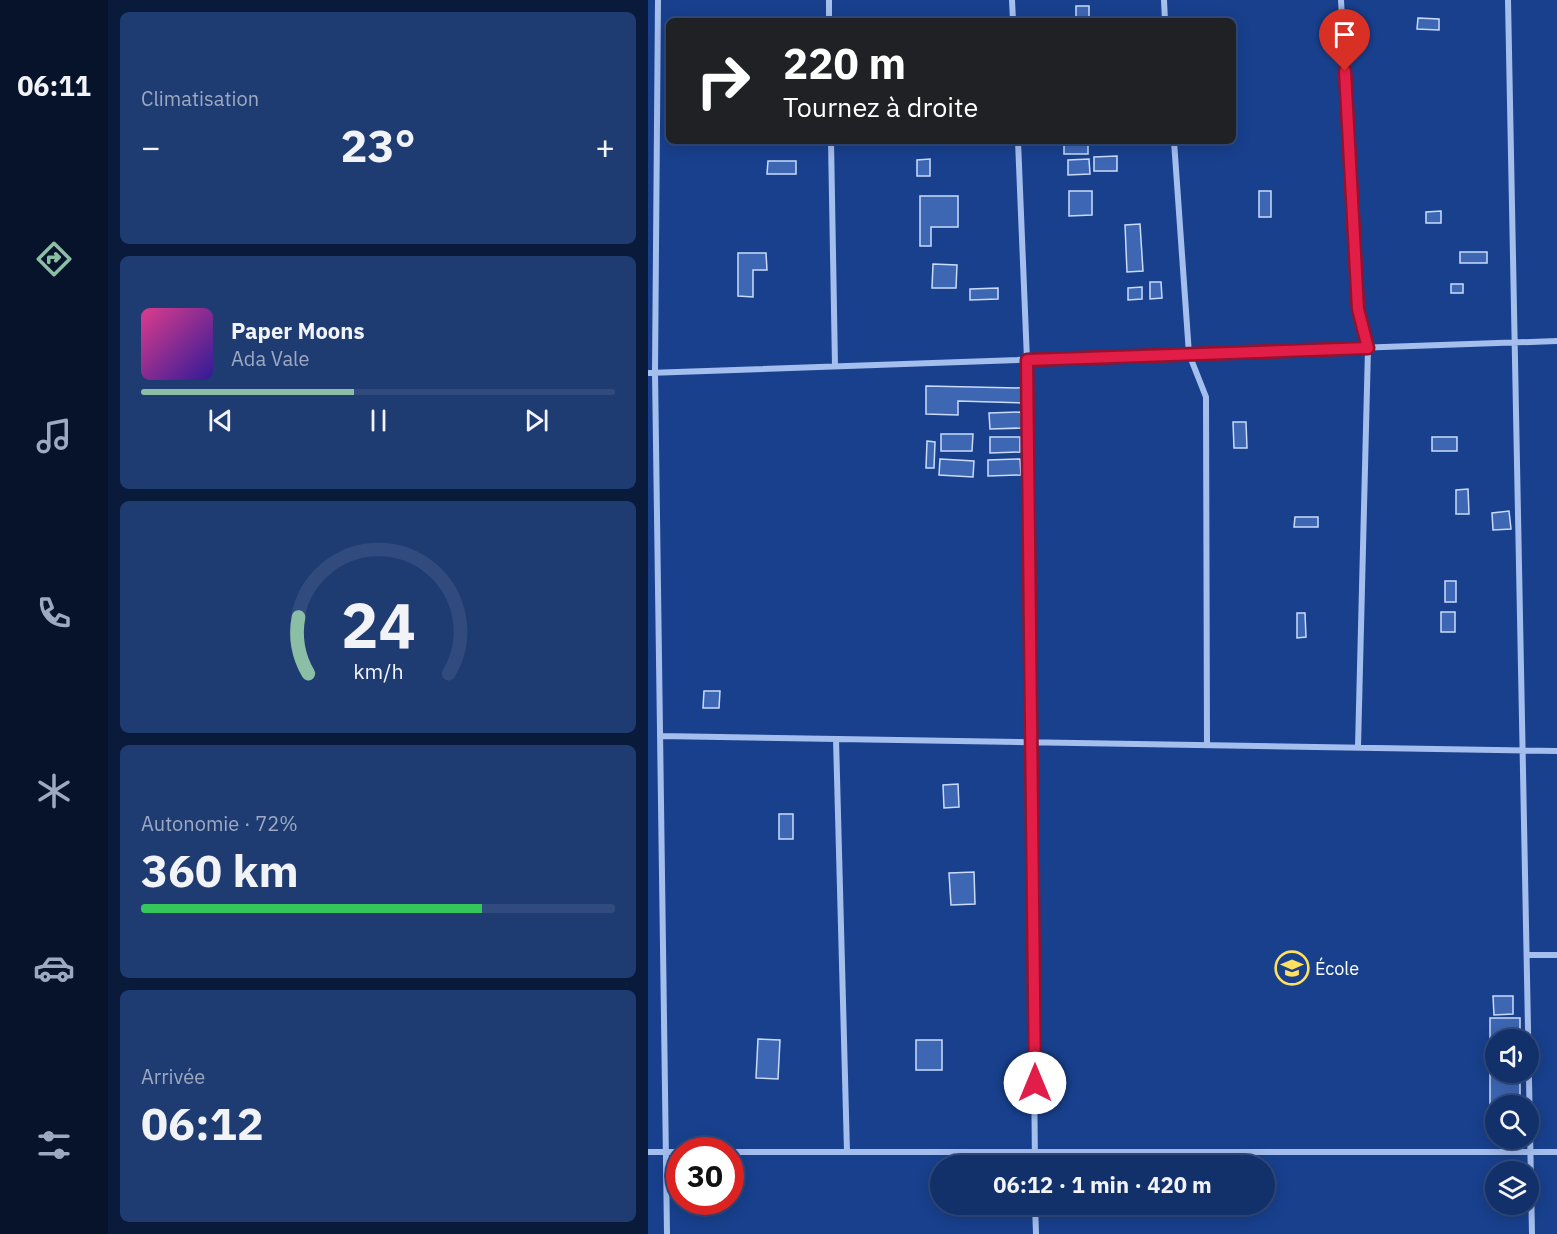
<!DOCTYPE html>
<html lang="fr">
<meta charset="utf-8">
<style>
:root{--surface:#12306a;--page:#1f3c72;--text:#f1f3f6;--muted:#9ca9c1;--line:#314b7e;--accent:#8abfa5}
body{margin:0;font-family:"IBM Plex Sans",sans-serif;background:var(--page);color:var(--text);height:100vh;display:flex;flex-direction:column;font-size:22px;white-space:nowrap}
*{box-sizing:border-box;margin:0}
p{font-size:20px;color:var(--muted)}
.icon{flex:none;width:33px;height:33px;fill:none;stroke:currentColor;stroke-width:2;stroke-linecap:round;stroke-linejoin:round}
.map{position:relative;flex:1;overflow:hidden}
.panel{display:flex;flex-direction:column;gap:12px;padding:12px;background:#0a1a3a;width:540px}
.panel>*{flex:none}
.banner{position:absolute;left:18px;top:18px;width:570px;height:126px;border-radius:9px;box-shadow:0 3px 15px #0003,0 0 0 2px var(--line);background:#202124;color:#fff;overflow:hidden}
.controls{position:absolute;left:837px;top:1029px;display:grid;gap:12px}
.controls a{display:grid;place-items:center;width:54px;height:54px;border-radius:50%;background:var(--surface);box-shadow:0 3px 15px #0003,0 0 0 2px var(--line);font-size:30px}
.speed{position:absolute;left:18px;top:1137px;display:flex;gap:12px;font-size:30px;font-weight:700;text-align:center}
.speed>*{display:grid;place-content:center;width:78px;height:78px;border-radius:50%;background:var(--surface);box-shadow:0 3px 15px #0003,0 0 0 2px var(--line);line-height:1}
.speed .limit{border:9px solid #d22;background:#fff;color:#111}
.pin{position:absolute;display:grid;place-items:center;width:51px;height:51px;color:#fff;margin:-62px -26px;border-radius:50% 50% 50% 0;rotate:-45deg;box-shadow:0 0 6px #0007}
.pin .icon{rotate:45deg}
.me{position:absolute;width:66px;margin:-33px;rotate:0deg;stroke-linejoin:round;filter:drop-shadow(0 0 4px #0008)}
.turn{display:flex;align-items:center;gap:21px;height:126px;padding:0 18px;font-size:27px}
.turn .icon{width:78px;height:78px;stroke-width:2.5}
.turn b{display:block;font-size:42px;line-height:51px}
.big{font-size:45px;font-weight:700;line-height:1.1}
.panel .card{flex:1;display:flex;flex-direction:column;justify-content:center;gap:9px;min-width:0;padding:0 21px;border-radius:9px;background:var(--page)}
.panel .dial{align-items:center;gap:0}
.dial svg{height:156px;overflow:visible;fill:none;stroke:var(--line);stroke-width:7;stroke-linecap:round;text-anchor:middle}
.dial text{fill:var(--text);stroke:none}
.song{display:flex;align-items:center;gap:18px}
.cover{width:72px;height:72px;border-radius:9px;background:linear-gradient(135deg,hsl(330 70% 55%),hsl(250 70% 35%))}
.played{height:6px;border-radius:3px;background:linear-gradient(90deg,var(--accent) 45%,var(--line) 45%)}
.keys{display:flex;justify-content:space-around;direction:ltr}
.heat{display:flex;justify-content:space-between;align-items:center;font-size:33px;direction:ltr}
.charge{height:9px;border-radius:4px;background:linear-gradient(90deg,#34c759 72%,var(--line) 0)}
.trip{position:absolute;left:282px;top:1155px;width:345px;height:60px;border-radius:30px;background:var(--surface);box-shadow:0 3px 15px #0003,0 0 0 2px var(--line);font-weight:700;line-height:60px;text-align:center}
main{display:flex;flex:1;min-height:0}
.menu{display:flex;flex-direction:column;width:108px;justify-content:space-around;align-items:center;background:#07132a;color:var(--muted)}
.menu .icon{width:42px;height:42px}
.menu .current{color:var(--accent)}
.menu b{font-size:27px;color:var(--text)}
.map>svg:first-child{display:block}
.building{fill:#3d66b3;stroke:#cadbfa;stroke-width:1.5}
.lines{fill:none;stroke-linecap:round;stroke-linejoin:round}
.street{stroke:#a4beee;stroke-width:6}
.route-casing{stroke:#92132f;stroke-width:15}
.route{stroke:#e11d48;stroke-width:10}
.labels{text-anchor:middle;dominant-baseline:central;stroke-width:6;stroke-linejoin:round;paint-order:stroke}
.poi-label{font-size:18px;fill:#fff;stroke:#18408d;text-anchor:start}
</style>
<main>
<nav class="menu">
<b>06:11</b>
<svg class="icon current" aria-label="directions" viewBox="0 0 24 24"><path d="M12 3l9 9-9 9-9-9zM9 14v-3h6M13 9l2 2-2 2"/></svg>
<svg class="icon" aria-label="music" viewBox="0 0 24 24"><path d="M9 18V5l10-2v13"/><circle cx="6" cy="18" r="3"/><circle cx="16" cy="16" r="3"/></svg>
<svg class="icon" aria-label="phone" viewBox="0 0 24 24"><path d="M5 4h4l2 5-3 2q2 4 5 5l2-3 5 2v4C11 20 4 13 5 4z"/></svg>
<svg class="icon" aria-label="climate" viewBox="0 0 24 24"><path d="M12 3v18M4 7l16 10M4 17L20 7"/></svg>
<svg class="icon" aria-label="car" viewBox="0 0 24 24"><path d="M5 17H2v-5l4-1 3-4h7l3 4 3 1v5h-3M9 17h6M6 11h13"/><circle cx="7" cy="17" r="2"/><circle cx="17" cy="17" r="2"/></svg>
<svg class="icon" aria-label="filters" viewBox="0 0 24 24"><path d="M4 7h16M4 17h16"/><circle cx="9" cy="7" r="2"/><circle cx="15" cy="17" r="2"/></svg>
</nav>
<section class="panel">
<div class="card"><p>Climatisation</p>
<div class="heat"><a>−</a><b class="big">23°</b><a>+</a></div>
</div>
<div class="card">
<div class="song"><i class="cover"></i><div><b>Paper Moons</b><p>Ada Vale</p></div></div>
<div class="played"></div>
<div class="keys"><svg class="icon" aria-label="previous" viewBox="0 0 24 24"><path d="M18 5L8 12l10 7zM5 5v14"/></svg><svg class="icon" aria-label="pause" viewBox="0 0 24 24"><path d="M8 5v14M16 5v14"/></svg><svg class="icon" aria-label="next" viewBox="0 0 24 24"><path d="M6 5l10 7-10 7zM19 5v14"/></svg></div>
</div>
<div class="card dial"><svg viewBox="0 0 100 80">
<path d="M14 69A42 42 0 1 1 86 69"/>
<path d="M14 69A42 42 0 0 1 9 40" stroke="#8abfa5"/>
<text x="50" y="56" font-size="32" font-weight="700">24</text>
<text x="50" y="72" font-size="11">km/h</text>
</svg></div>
<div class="card"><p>Autonomie · 72%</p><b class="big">360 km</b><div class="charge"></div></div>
<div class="card"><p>Arrivée</p><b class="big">06:12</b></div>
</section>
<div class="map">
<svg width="909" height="1234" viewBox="0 0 909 1234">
<rect width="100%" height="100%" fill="#18408d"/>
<!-- building -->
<path class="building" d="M428 6H441V21H428Z
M770 18 791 19V30L769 29Z
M416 141H440V154H416Z
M469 156V171H446V157Z
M282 159V176H269V160Z
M441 159 442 174 420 175V160Z
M120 161H148V174H119Z
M421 191H444V215L421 216Z
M611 191H623V217H611Z
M272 196H310V227H283V246H272Z
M793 211V223H778V212Z
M492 224 495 271 479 272 477 225Z
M812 252H839V263H812Z
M90 253H118L119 270H105V297L90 296Z
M285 264 309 265 308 288H284Z
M502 282H513L514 298 502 299Z
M803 284H815V293H803Z
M494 287V299L480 300V288Z
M350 288V299L322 300V289Z
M278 386 375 388V403L310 401V415L278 414Z
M373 412 374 428 342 429 341 413Z
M585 422H598L599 448H586Z
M293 434H325L324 451H293Z
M342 437H372V452L342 453Z
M784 437H809V451H784Z
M279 441 287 442 286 468H278Z
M292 459 326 461 325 477 291 475Z
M372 459 373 475 340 476V460Z
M820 489 821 514H808V490Z
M861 511 863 529 845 530 844 513Z
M647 517H670V527H646Z
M797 581H808V602H797Z
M793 612H807V632H793Z
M649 613H657L658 637 649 638Z
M56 691H72L71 708H55Z
M310 784 311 807 296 808 295 785Z
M131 814H145V839H131Z
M326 872 327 904 303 905 301 873Z
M845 996H865V1014L846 1015Z
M842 1018H872V1040H848V1072H872V1106H848V1109H842Z
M110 1039 132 1040 130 1079 108 1078Z
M268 1040H294V1070H268Z"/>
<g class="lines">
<!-- street -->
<path class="street" d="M10 0 7 372 19 1234
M181 0V21
M364 0 365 21
M516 0 517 21
M693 0 710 309 720 348 710 747
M860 0 884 1234
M183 141 187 366
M370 141 379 360 387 1166
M526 141 541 354 558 397 559 745
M0 373 909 341
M12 736 909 751
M188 739 199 1152
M879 955H909
M0 1152H32
M82 1152H909
M387 1204 388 1234"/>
</g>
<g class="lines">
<!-- route casing -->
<g class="route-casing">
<path id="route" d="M387 1083 379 360 720 348 710 309 697 71"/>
</g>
<!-- route -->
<use href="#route" class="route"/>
</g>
<!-- icons -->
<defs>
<g id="school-ring" transform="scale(1.725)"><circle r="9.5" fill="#18408d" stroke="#ffe161" stroke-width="1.5"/><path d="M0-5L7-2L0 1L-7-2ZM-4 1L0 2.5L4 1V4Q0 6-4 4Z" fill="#ffe161"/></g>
</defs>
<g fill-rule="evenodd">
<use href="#school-ring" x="644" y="968"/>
</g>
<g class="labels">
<!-- poi labels -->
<g class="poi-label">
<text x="667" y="968">École</text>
</g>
</g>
</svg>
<div class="controls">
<a><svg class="icon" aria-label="sound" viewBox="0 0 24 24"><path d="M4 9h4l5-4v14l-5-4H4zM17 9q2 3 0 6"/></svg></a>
<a><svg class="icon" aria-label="search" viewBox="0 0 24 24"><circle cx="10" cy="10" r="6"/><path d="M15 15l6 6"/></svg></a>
<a><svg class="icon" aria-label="layers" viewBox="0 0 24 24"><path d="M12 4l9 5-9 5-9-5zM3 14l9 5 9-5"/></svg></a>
</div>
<div class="speed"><div class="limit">30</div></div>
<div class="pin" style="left:697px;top:71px;background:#d93025"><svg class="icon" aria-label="arrive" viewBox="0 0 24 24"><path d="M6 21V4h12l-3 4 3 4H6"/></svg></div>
<svg class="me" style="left:387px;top:1083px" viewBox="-20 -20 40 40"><circle r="19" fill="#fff"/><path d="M0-13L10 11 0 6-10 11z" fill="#e11d48"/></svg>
<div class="trip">06:12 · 1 min · 420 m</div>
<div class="banner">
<div class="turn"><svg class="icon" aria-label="right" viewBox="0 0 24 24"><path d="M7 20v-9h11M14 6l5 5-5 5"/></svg><div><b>220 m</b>Tournez à droite</div></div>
</div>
</div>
</main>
